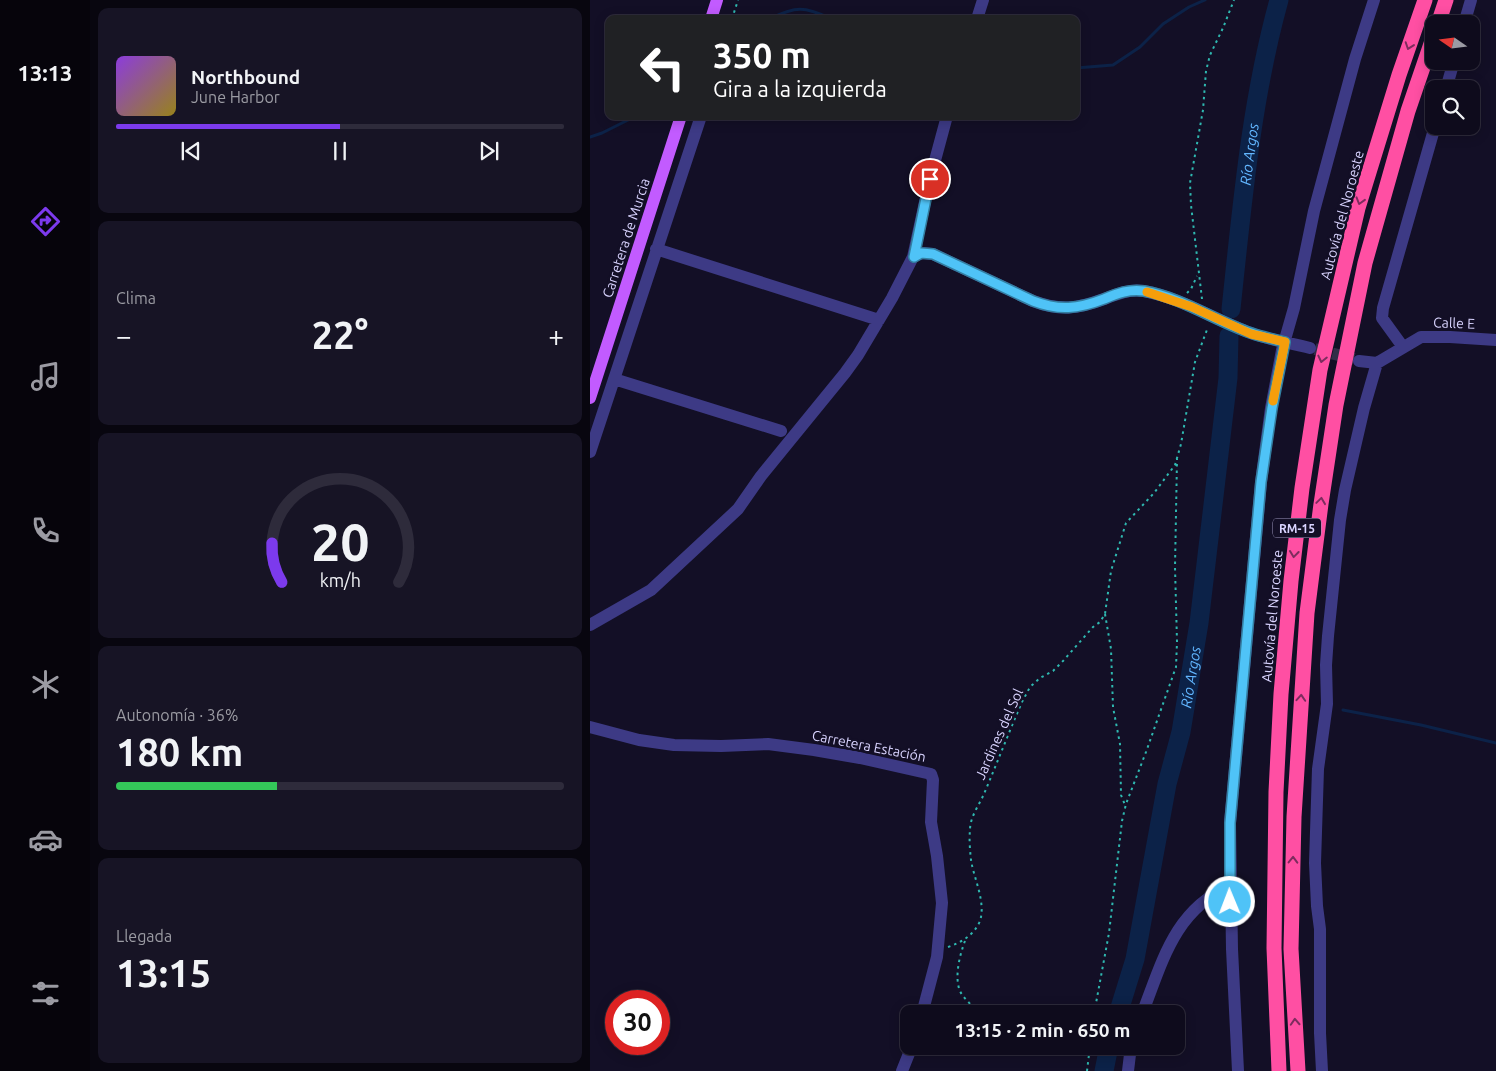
<!DOCTYPE html>
<html lang="es">
<meta charset="utf-8">
<style>
:root{--surface:#0e0b1c;--page:#171425;--text:#f1f3f6;--muted:#9b9ba3;--line:#2e2b3b;--accent:#7c3aed}
body{margin:0;font-family:Ubuntu,sans-serif;background:var(--page);color:var(--text);height:100vh;display:flex;flex-direction:column;font-size:19px;white-space:nowrap}
*{box-sizing:border-box;margin:0}
p{font-size:16px;color:var(--muted)}
.icon{flex:none;width:28px;height:28px;fill:none;stroke:currentColor;stroke-width:2;stroke-linecap:round;stroke-linejoin:round}
.map{position:relative;flex:1;overflow:hidden}
.details{display:flex;flex-direction:column;gap:8px;padding:8px;background:#08060f;width:500px}
.details>*{flex:none}
.top-card{position:absolute;left:15px;top:15px;width:475px;height:105px;border-radius:10px;box-shadow:0 2px 12px #0003,0 0 0 1px var(--line);background:#202124;color:#fff;overflow:hidden}
.needle{width:32px;rotate:284deg}
.buttons{position:absolute;left:835px;top:15px;display:grid;gap:10px}
.buttons a{display:grid;place-items:center;width:55px;height:55px;border-radius:10px;background:var(--surface);box-shadow:0 2px 12px #0003,0 0 0 1px var(--line);font-size:25px}
.speed{position:absolute;left:15px;top:990px;display:flex;gap:10px;font-size:25px;font-weight:700;text-align:center}
.speed>*{display:grid;place-content:center;width:65px;height:65px;border-radius:50%;background:var(--surface);box-shadow:0 2px 12px #0003,0 0 0 1px var(--line);line-height:1}
.speed .limit{border:8px solid #d22;background:#fff;color:#111}
.pin{position:absolute;display:grid;place-items:center;width:42px;height:42px;color:#fff;margin:-21px;border:2px solid #fff;border-radius:50%;box-shadow:0 1px 5px #0007}
.me{position:absolute;width:55px;margin:-28px;rotate:359deg;stroke-linejoin:round;filter:drop-shadow(0 0 4px #0008)}
.turn{display:flex;align-items:center;gap:18px;height:105px;padding:0 25px;font-size:22px}
.turn .icon{width:65px;height:65px;stroke-width:2.5}
.turn b{display:block;font-size:35px;line-height:42px}
.big{font-size:38px;font-weight:700;line-height:1.1}
.details .tile{flex:1;display:flex;flex-direction:column;justify-content:center;gap:8px;min-width:0;padding:0 18px;border-radius:10px;background:var(--page)}
.details .dial{align-items:center;gap:0}
.dial svg{height:130px;overflow:visible;fill:none;stroke:var(--line);stroke-width:7;stroke-linecap:round;text-anchor:middle}
.dial text{fill:var(--text);stroke:none}
.song{display:flex;align-items:center;gap:15px}
.cover{width:60px;height:60px;border-radius:8px;background:linear-gradient(135deg,hsl(270 70% 55%),hsl(50 70% 35%))}
.played{height:5px;border-radius:2px;background:linear-gradient(90deg,var(--accent) 50%,var(--line) 50%)}
.keys{display:flex;justify-content:space-around;direction:ltr}
.heat{display:flex;justify-content:space-between;align-items:center;font-size:28px;direction:ltr}
.charge{height:8px;border-radius:4px;background:linear-gradient(90deg,#34c759 36%,var(--line) 0)}
.trip{position:absolute;left:310px;top:1005px;width:285px;height:50px;border-radius:10px;background:var(--surface);box-shadow:0 2px 12px #0003,0 0 0 1px var(--line);font-weight:700;line-height:50px;text-align:center}
main{display:flex;flex:1;min-height:0}
.tab-bar{display:flex;flex-direction:column;width:90px;justify-content:space-around;align-items:center;background:#06040b;color:var(--muted)}
.tab-bar .icon{width:35px;height:35px}
.tab-bar .current{color:var(--accent)}
.tab-bar b{font-size:22px;color:var(--text)}
.map>svg:first-child{display:block}
.lines{fill:none;stroke-linecap:round;stroke-linejoin:round}
.stream{stroke:#0c2248;stroke-width:3}
.river{stroke:#0c2248;stroke-width:19}
.minor-tunnel{stroke:#312d47;stroke-width:12;stroke-dasharray:12 6;stroke-linecap:butt}
.path{stroke:#2fb8b0;stroke-width:2;stroke-dasharray:2.5 4;stroke-linecap:butt}
.minor{stroke:#3d3a85;stroke-width:12}
.major{stroke:#c25bff;stroke-width:12}
.highway{stroke:#ff4fa3;stroke-width:15}
.oneway{stroke:#7d2c5e}
.route-casing{stroke:#337fa1;stroke-width:12}
.route{stroke:#4fc3f7;stroke-width:9}
.slow{stroke:#f59e0b;stroke-width:9}
.labels{text-anchor:middle;dominant-baseline:central;stroke-width:5;stroke-linejoin:round;paint-order:stroke}
.shield{fill:#130f26;stroke:#9e99be;stroke-width:1}
.shield-label{font-size:12px;font-weight:bold;fill:#d9d4ff}
.street-label{font-size:14px;fill:#d9d4ff;stroke:#130f26}
.water-label{font-size:15px;font-style:italic;fill:#62b6ff;stroke:#130f26}
</style>
<main>
<nav class="tab-bar">
<b>13:13</b>
<svg class="icon current" aria-label="directions" viewBox="0 0 24 24"><path d="M12 3l9 9-9 9-9-9zM9 14v-3h6M13 9l2 2-2 2"/></svg>
<svg class="icon" aria-label="music" viewBox="0 0 24 24"><path d="M9 18V5l10-2v13"/><circle cx="6" cy="18" r="3"/><circle cx="16" cy="16" r="3"/></svg>
<svg class="icon" aria-label="phone" viewBox="0 0 24 24"><path d="M5 4h4l2 5-3 2q2 4 5 5l2-3 5 2v4C11 20 4 13 5 4z"/></svg>
<svg class="icon" aria-label="climate" viewBox="0 0 24 24"><path d="M12 3v18M4 7l16 10M4 17L20 7"/></svg>
<svg class="icon" aria-label="car" viewBox="0 0 24 24"><path d="M5 17H2v-5l4-1 3-4h7l3 4 3 1v5h-3M9 17h6M6 11h13"/><circle cx="7" cy="17" r="2"/><circle cx="17" cy="17" r="2"/></svg>
<svg class="icon" aria-label="filters" viewBox="0 0 24 24"><path d="M4 7h16M4 17h16"/><circle cx="9" cy="7" r="2"/><circle cx="15" cy="17" r="2"/></svg>
</nav>
<section class="details">
<div class="tile">
<div class="song"><i class="cover"></i><div><b>Northbound</b><p>June Harbor</p></div></div>
<div class="played"></div>
<div class="keys"><svg class="icon" aria-label="previous" viewBox="0 0 24 24"><path d="M18 5L8 12l10 7zM5 5v14"/></svg><svg class="icon" aria-label="pause" viewBox="0 0 24 24"><path d="M8 5v14M16 5v14"/></svg><svg class="icon" aria-label="next" viewBox="0 0 24 24"><path d="M6 5l10 7-10 7zM19 5v14"/></svg></div>
</div>
<div class="tile"><p>Clima</p>
<div class="heat"><a>−</a><b class="big">22°</b><a>+</a></div>
</div>
<div class="tile dial"><svg viewBox="0 0 100 80">
<path d="M14 69A42 42 0 1 1 86 69"/>
<path d="M14 69A42 42 0 0 1 8 45" stroke="#7c3aed"/>
<text x="50" y="56" font-size="32" font-weight="700">20</text>
<text x="50" y="72" font-size="11">km/h</text>
</svg></div>
<div class="tile"><p>Autonomía · 36%</p><b class="big">180 km</b><div class="charge"></div></div>
<div class="tile"><p>Llegada</p><b class="big">13:15</b></div>
</section>
<div class="map">
<svg width="906" height="1071" viewBox="0 0 906 1071">
<rect width="100%" height="100%" fill="#130f26"/>
<g class="lines">
<!-- stream -->
<path class="stream" d="M179 19C206 6 214 6 242 19
M486 68 523 65 550 47 573 24 599 7 615 0
M0 137 12 133 46 116
M753 710 831 725 906 743"/>
<!-- river -->
<g class="river">
<path id="s1" d="M641 309C652 206 661 101 689 0"/>
<path id="s2" d="M528 1014 545 959 577 784 591 732 609 623 638 378 639 336"/>
<path d="M514 1071 519 1046"/>
</g>
<!-- minor-tunnel -->
<path class="minor-tunnel" d="M725 349 764 359"/>
<!-- path -->
<path class="path" d="M142 19 148 0
M597 293 601 289 607 276
M612 299 601 205 600 183 613 110 616 71 620 55 633 28 644 0
M515 614 521 649 523 707 530 744 531 795 535 805
M375 941C370 954 364 977 370 991 374 1000 384 1004 384 1014
M358 947C372 942 384 935 390 921 396 902 384 879 381 860 380 851 379 839 380 830 380 817 389 805 394 794 407 763 419 732 432 702L440 687 450 678 463 671 473 661 503 627 510 622 515 614 521 571 536 523 564 493 585 465 591 444 605 362 618 327
M504 1014 519 933 532 821 536 804 556 752 586 667 587 642 585 567 587 459
M384 1046 397 1052
M497 1071 500 1046"/>
<!-- minor -->
<path class="minor" d="M387 19 393 0
M874 24 881 0
M856 89 864 61
M66 249 289 320
M323 257 340 179 357 116
M813 347 792 318 793 308 845 126
M769 361 787 363 831 337H860L906 340
M24 379 191 431
M0 452 111 116
M0 625 61 590 148 509 171 476 255 373 268 355 302 298 323 257C330 252 336 253 343 254L443 301C470 311 487 309 514 299 527 294 539 289 554 291 592 298 625 320 661 333 679 340 701 343 720 348
M0 727 49 740 84 745 131 746 178 744 224 750 270 758 341 774 343 780 341 822 347 856 352 903 347 957 332 1014
M552 1014C572 963 584 910 640 886
M312 1071 322 1046
M538 1071 541 1046
M648 1071 642 949 640 823 671 482 681 408 692 350 704 308 724 211 765 59 784 0
M732 1071 730 1033V929L727 906 725 863 728 769 737 704 736 665 738 636 750 520 755 490 774 408 787 363"/>
<!-- major -->
<path class="major" d="M121 19 127 0
M0 398 91 116"/>
<!-- highway -->
<path class="highway" d="M848 24 856 0
M689 1071 684 948 686 792 691 694 701 581 712 488 730 370 768 208 809 75 835 0
M708 1071 701 949 704 817 717 613 731 504 746 405 775 263 818 111 844 35"/>
</g>
<!-- one-way arrows -->
<defs><path id="oneway-chevron" d="M-2-3.5L2.5 0L-2 3.5" fill="none" stroke-width="1.6" stroke-linecap="round" stroke-linejoin="round" transform="scale(1.25)"/></defs>
<g class="oneway">
<use href="#oneway-chevron" transform="translate(819 46) rotate(109)"/>
<use href="#oneway-chevron" transform="translate(770 201) rotate(107)"/>
<use href="#oneway-chevron" transform="translate(732 359) rotate(103)"/>
<use href="#oneway-chevron" transform="translate(731 501) rotate(-82)"/>
<use href="#oneway-chevron" transform="translate(704 554) rotate(97)"/>
<use href="#oneway-chevron" transform="translate(711 698) rotate(-86)"/>
<use href="#oneway-chevron" transform="translate(703 860) rotate(-89)"/>
<use href="#oneway-chevron" transform="translate(705 1022) rotate(-93)"/>
</g>
<g class="lines">
<!-- route casing -->
<g class="route-casing">
<path id="route" d="M340 179 324 257 331 253 343 254 443 301C469 311 488 309 514 299 528 293 539 289 554 291 593 298 625 321 661 333 672 337 684 339 695 342L682 408 671 482 640 823V902"/>
</g>
<!-- route -->
<use href="#route" class="route"/>
<!-- slow -->
<path class="slow" d="M557 292 602 307 661 334 695 342 683 401"/>
</g>
<g class="labels">
<!-- shield labels -->
<rect class="shield" x="683" y="518.5" width="48" height="19" rx="4"/>
<g class="shield-label">
<text x="707" y="528">RM-15</text>
</g>
<!-- street labels -->
<g class="street-label">
<text transform="translate(752 215) rotate(-75)">Autovía del Noroeste</text>
<text transform="translate(36 238) rotate(-72)">Carretera de Murcia</text>
<text transform="translate(864 323) rotate(2)">Calle E</text>
<text transform="translate(682 616) rotate(-85)">Autovía del Noroeste</text>
<text transform="translate(409 734) rotate(-66)">Jardines del Sol</text>
<text transform="translate(279 746) rotate(11)">Carretera Estación</text>
</g>
<!-- water labels -->
<g class="water-label">
<text stroke="none"><textPath href="#s1" startOffset="156">Río Argos</textPath></text>
<text stroke="none"><textPath href="#s2" startOffset="345">Río Argos</textPath></text>
</g>
</g>
</svg>
<div class="buttons">
<a><svg class="needle" viewBox="-14 -14 28 28"><path d="M0-13l5 13h-10z" fill="#e53935"/><path d="M0 13l5-13h-10z" fill="#9b9ba3"/></svg></a>
<a><svg class="icon" aria-label="search" viewBox="0 0 24 24"><circle cx="10" cy="10" r="6"/><path d="M15 15l6 6"/></svg></a>
</div>
<div class="speed"><div class="limit">30</div></div>
<div class="pin" style="left:340px;top:179px;background:#d93025"><svg class="icon" aria-label="arrive" viewBox="0 0 24 24"><path d="M6 21V4h12l-3 4 3 4H6"/></svg></div>
<svg class="me" style="left:640px;top:902px" viewBox="-20 -20 40 40"><circle r="17" fill="#4fc3f7" stroke="#fff" stroke-width="3"/><path d="M0-11L8 9 0 5-8 9z" fill="#fff"/></svg>
<div class="trip">13:15 · 2 min · 650 m</div>
<div class="top-card">
<div class="turn"><svg class="icon" aria-label="left" viewBox="0 0 24 24"><path d="M17 20v-9H6M10 6l-5 5 5 5"/></svg><div><b>350 m</b>Gira a la izquierda</div></div>
</div>
</div>
</main>
